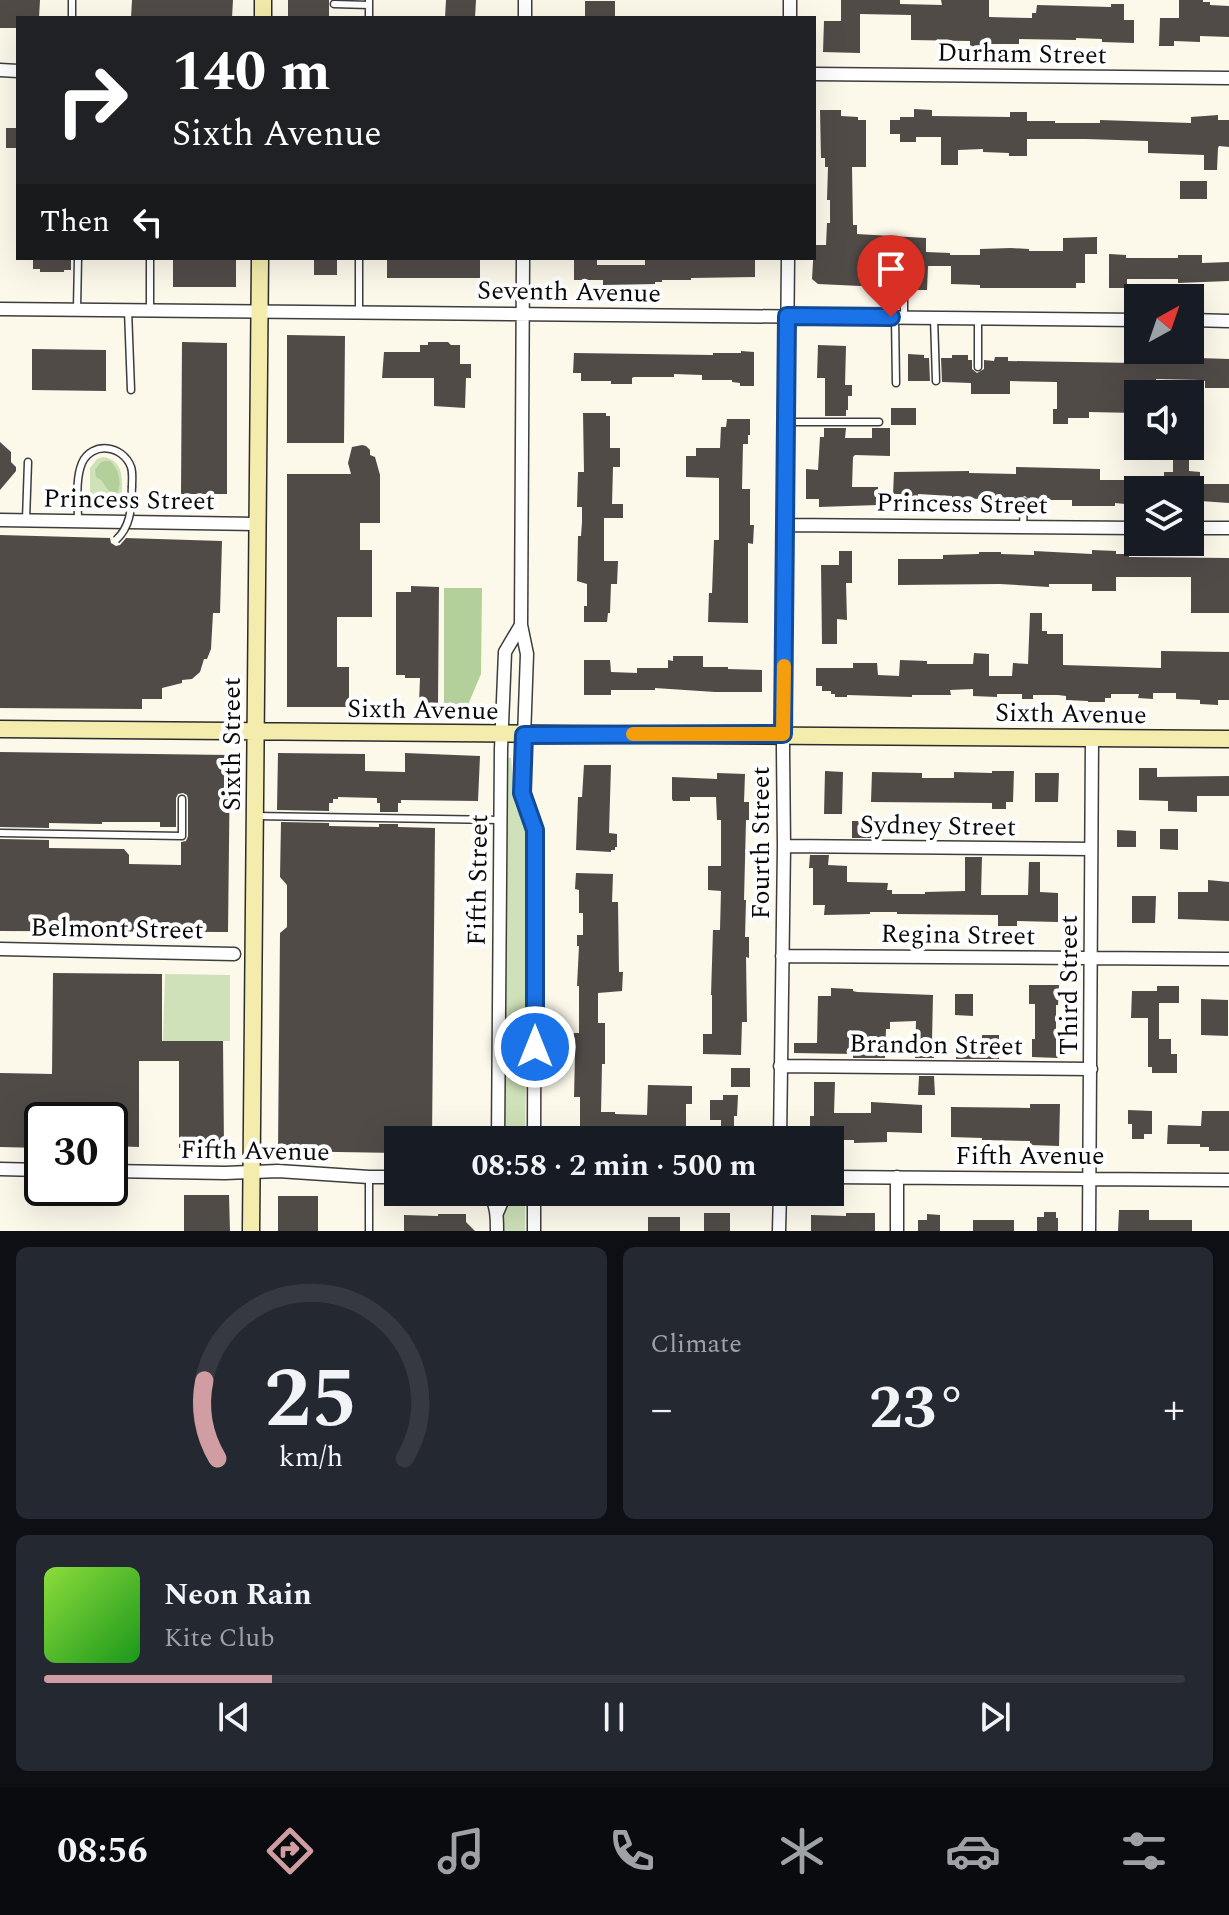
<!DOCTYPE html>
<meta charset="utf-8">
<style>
:root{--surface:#171b24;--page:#242831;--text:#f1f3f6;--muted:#9ea1a6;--line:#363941;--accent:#d09ea2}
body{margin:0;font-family:Spectral,serif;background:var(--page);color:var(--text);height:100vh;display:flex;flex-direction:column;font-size:30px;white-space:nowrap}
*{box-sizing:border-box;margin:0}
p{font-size:26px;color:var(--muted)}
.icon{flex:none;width:44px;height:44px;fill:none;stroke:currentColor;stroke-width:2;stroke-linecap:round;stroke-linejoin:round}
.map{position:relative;height:1231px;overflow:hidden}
.sheet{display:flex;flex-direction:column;gap:16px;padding:16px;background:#0d0f14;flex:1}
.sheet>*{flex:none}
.guide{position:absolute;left:16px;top:16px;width:800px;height:244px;border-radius:0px;box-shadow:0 8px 32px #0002;background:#202124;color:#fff;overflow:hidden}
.needle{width:52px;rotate:40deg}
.tools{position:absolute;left:1124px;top:284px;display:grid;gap:16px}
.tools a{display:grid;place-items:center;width:80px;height:80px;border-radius:0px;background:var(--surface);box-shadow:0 8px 32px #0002;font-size:40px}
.speed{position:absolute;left:24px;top:1102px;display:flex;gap:16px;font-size:40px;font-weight:700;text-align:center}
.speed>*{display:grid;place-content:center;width:104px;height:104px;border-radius:50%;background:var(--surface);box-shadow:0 8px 32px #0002;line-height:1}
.speed .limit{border:4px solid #111;border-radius:12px;background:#fff;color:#111}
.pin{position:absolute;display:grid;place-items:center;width:68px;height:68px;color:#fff;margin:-82px -34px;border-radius:50% 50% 50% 0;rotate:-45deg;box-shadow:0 0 8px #0007}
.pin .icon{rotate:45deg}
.me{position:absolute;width:88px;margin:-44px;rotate:0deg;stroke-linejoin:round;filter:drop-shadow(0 0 6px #0008)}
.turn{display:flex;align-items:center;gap:28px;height:168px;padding:0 24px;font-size:36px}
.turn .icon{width:104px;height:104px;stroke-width:2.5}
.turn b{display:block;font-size:56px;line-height:68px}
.then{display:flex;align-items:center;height:76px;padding:0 24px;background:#0003;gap:16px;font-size:30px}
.big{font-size:60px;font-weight:700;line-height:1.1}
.sheet .card{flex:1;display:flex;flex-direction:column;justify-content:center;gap:12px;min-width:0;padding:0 28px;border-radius:12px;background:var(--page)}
.sheet .dial{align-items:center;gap:0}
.dial svg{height:208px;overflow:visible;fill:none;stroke:var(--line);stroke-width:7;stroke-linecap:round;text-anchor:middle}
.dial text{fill:var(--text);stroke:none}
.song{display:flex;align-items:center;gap:24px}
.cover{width:96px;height:96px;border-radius:12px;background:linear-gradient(135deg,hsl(90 70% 55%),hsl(120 70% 35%))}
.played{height:8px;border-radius:4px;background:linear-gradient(90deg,var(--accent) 20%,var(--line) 20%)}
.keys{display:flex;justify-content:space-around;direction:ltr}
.heat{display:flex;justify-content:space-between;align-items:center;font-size:44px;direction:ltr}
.sheet .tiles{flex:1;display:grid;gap:16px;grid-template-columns:1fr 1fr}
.card:last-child{grid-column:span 2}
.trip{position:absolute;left:384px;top:1126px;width:460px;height:80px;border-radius:0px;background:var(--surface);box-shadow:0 8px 32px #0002;font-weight:700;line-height:80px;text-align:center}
.menu{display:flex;height:128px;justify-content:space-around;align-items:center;background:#090b0e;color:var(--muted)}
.menu .icon{width:56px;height:56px}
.menu .selected{color:var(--accent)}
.menu b{font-size:36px;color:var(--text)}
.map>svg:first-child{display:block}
.green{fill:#cee1b8}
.forest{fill:#b3d09a}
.building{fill:#514b48}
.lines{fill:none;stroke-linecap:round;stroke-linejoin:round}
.lane-casing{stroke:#3d3d3d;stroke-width:9}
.street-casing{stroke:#3d3d3d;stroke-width:15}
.secondary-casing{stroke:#2c2c2c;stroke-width:19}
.lane{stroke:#fff;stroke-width:6}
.street{stroke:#fff;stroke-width:12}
.secondary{stroke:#f4ecad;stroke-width:16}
.lane-bridge-casing{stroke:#3d3d3d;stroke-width:9;stroke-linecap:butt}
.lane-bridge{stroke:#fff;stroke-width:6}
.route-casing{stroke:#114b97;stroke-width:20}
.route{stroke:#1a73e8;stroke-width:14}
.slow{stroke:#f59e0b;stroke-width:14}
.labels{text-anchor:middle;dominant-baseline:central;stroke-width:8;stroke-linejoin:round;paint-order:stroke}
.street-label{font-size:26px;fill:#0a0a0a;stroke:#fff}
</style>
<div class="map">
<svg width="1229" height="1231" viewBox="0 0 1229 1231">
<rect width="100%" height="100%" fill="#fcf8ea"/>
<!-- green -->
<path class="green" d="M103 457C127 461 122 485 121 504L90 500V468L97 459Z
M507 758H511L515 804 528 833 529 843 525 1140H504Z
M165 974 230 975V1041H163Z
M510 1194H525V1231H502V1213Z"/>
<!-- forest -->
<path class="forest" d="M104 461H110C119 469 123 485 116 495H112L101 480 96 477 95 470 100 463Z
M444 588H482L481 674 467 707 444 705Z"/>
<!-- building -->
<path class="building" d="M0 0H40L39 18H18V28H0Z
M132 0H233L232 18H131Z
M288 0H329V18H288Z
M446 0H476L475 18H445Z
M841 0H900V4L942 5 941 0H989V17L1032 18V13H1036L1037 5 1111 7V4H1124V20H1134V43L1102 42V39L1076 38V40L1019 39V44H989V47L970 48V41L911 40V15L860 14V53L823 52 824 21H841Z
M1179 0H1203V2H1210V5L1229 6V37L1200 36V42L1174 41V46H1159L1160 18H1179Z
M585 1H615V18H591V17L585 16Z
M914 109 932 110V116L1010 117V112H1027V121H1055V123H1100V120L1191 123V117L1218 115V120H1229V147L1219 146 1218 148 1217 170H1204V155L1148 153V141L1086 139H1027V156H1009V153L983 152V149L958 150V165H941V137H916V142H900V134H890V120H900V117H914Z
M820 110H841V116L858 117V120H866V167H852L853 225H857V234L926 238V252L950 253V255H980V249L1011 248 1029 249V251H1063V238L1097 237V254H1085V283H1076V288H980V285L951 284V266H928L927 290H910V263L905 260 897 263 890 259 886 263H882L881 287 818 284 812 279 814 245H826L827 223H830V200H827L828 167H825V158H821Z
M6 128H18V148H6Z
M1180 181H1207V199H1180Z
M1109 254 1126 255V258H1178V255H1202V263L1229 262V281L1178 283V279H1127V288H1109Z
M33 258H71V270H64V272H40V269H33Z
M173 258H236V287H173Z
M314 258H337V275H314Z
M387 258H480V278H387Z
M574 258H597V265H645V258H755V277L691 278V280H662V282H655V284L603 285V280H574Z
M287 335 345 336 344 443H287Z
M182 342 227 343V494H181Z
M428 342H448L451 345H460V364H471V378H466L465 408 434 406V378H382L384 352H420V345H428Z
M818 345 846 346 845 385H852V396H848V410H846V416H825V378H817Z
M32 349 106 350V391L32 390Z
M741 351 754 352V386H740V383L732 382V380H702V375L674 374V377H634L632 378V384H611V381H581V373H573L574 353 713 355V353H741Z
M908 354 924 355V358H929L930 381H908Z
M952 355H968V360H972V369L977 373 984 369V360L994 361 995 357H1008V361L1137 363V359H1168V357L1229 359V388H1205V381L1200 380 1156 379V394H1138V397H1136V413L1089 412V418H1068V424H1053V409H1057V382L1010 381V394H971V383L942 382 941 358H952Z
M891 408H916V425H891Z
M583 413H606V416H610V448H620V467H613L612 504H623V518H604V561H618L617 584H611L610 613H608L607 622H584V606H587V584L577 581 578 536H581L582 522V507H577L578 472H584Z
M727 419H750V435H748V444H743L742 489H750V525H754L753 544 748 543V623L708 622 709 593H712L714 540H719V478L686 477V456H696V448H720L721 427H726Z
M824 428H846L845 438H872V428H890V456L855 455 853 457 852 487H878V505L819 507V499H806V469L818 470 820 437H824Z
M0 442 11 452V462L16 467V471L0 490Z
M362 445 366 446 370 450V455L375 457 380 475V523H360V550H372V617H337V667H349V707H287V474H351L348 463 352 447Z
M1173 460H1189V471L1200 472V490H1176V485L1164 484V472H1173Z
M1016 467 1100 469V480H1126L1125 504 1115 503V506H1072V500H1029L1025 496 1015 500 952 498V496L918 494V503L902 502V494H893L894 472 969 471V473L1016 474Z
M1200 484H1229V503L1200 501Z
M0 535 110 538 111 543 116 546 120 545 126 538 222 541 220 613H213L211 649 207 659H204L200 672 192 679 182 680V683L162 688V699H142V709L0 708Z
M1092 550 1116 551V554H1129V557L1229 558V613H1191V577H1116V591H1092V584H1049V587L1000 584 898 585V559H943V555L979 554V552H1001V554L1034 555V551L1092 554Z
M839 551H852V583H846L847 620 837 619V644H822L821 565H839Z
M411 586 439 587 438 704H419L420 678H405V675H396V592H411Z
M1030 613H1042V631H1047V634H1063V665L1161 668V651L1229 652V700H1218V705L1200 704V700L1176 699V693H1153V699L1138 698 1139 694H1111V698H1105V702H1088V701L1066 700V696L1058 695H1033V699H1022V694H997V697L973 696V689L950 690 951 695H912V697L847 695V697H835V694H831V691H822V686H816V668H853V663H877L878 675 899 676 900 660 927 661V664H973L974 653 989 654V676H1012L1013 663 1028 664Z
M673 656H703V667H728V669L762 670V692H715L655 688V690H611V695H584V660H610L611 672 637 673V668H668V660L673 661Z
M0 752 230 755 228 932 0 931V839L49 840V848L124 849 129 855V864L181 865V842L186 841 188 836V799L187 795 183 793 178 794 176 798V827H160V822H102V824L49 823V828L0 827Z
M278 753 365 754V771L405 772V753L480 756 478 801 401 800V803H398V812H380V803H377V798L338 797V799H333V803H329V811L277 810Z
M584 765H611L609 833 617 834V847H615V850H611V852L576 850 578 797H582Z
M1139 768H1157V777L1229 776V796H1197V812L1168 811V801L1139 800Z
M825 771 843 772 842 814H824Z
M992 771H1014L1013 802H1006V809H992V803L871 802 872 772 922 773V778H954V772L992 773Z
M717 773 745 774 744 802H749V820H746L744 900H746L745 937H749V958L746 957 747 1022H742L741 1055 703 1054V1034H712V995H711L713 930H720L721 891 708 890V866H721V820H717L716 797H690V801H673L672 799V777L717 779Z
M1035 773H1059L1058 802H1035Z
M852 821H872V838H852Z
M281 822 329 823V826L379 827V824H398V827L435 828 432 1140H398V1153L278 1151 280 933 287 927V885L280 877Z
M1160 829H1178V850L1160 849Z
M1117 830 1136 831V847H1117Z
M810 855H829L828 865 847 866V882L888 883 887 890H892V894H925V892L965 891V857H982L981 895H1028L1029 862H1040V892L1058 893V922L1017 921V926H998V915L897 914V912H870V914L824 915 825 905H813V868H809Z
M576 873 613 874 612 902H618L619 972H623L622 991 598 993V1023H605V1064H602L601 1112H615V1114L647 1115 648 1085 692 1086V1104H686V1139L580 1136V1097H574L575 1055H573L574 1033H579V986H577L579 946H577V935H583V913H579V890L575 889Z
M1208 880 1229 882V921L1178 919V892H1208Z
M1132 896H1156L1155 923H1132Z
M53 973 162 974V1041H223L224 1148H179V1061H139V1147L110 1146V1120H42V1148L0 1147V1073L52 1074Z
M1029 985H1059L1058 1005H1056V1039H1058V1058L1032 1057V1039H1035V1004H1029Z
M1157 986H1179V1003H1159V1039H1171V1054H1177V1073H1152V1067H1148V1018H1131L1132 991H1157Z
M831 988 853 989V991L857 992 933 995 932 1041H935L934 1058H915L916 1021 890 1022V1029H886L885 1058H853V1054L794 1053V1043H817L818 996H831Z
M955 994H973V1016L955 1015Z
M1201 999 1228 1000V1036L1201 1035Z
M982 1035H999V1059H956L957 1041 982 1042Z
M731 1068H750V1087H731Z
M919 1076H934L935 1095H918Z
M814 1082H835L834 1113H871V1102L922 1105V1133L887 1132V1142L854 1143V1140H821V1131H810V1116H814Z
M723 1095H738L737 1116H734V1130H721V1120H710V1100H723Z
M1030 1104H1060L1059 1146 1030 1145V1141L982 1140V1138L951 1137V1107L1030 1108Z
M1128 1110 1152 1111V1134H1144V1139H1132V1124H1128Z
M1202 1111H1229V1151H1209V1147H1200V1144H1167L1168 1125 1201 1126Z
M184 1195H229L230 1231H184Z
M278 1196H318V1231H278Z
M1119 1210H1149V1220H1192V1231H1118Z
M1044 1212H1056V1218H1058V1231H1037V1217H1044Z
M704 1213H730V1231H704Z
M846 1213H875V1231H811V1215L846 1216Z
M438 1214H466V1222L475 1231H404V1215L438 1216Z
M927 1214 940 1215V1231H918V1220H927Z
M648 1217H680V1231H648Z
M973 1220H1014V1231H973Z"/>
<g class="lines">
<!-- lane casing -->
<g class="lane-casing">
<path id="lane" d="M334 4 369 5
M72 18V0
M369 18V0
M359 258V312
M891 265V317
M904 266V317
M77 309 78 258
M128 310 131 390
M150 310V258
M895 317 896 383
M934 317 936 381
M978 367V318
M787 422H879
M26 520 28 462
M78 521C78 503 75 480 82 463 92 441 123 445 131 467 133 473 132 480 132 486
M1023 527 1024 502
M255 816 500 820
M0 833 182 836V799
M369 1231V1177"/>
</g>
<!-- street casing -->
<g class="street-casing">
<path id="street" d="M525 18V0
M790 18V0
M0 70 18 71
M814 74 1229 78
M523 258 521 625 527 654 522 793 535 830 534 1140
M0 309 1138 320
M1190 320 1229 321
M0 520 257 524
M785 525 1138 528
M1190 528H1229
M784 846 1091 849
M0 949 234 954
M782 956 1229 959
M780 1066 1091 1069
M498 1140 501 749 505 652 521 625
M780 1140 784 846 783 750 788 258
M0 1169 42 1170
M110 1171 225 1173 278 1171 369 1177H398
M830 1177 1229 1180
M488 1192C497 1204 497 1217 497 1231
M497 1213 506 1192
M534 1231V1192
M779 1231 780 1192
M897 1231V1177
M1089 1231 1092 738"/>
</g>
<!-- secondary casing -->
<g class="secondary-casing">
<path id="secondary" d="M263 18V0
M0 729C410 733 819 736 1229 739
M251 1231 260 258"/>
</g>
<!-- lane -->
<use href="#lane" class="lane"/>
<!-- street -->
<use href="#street" class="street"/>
<!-- secondary -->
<use href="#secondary" class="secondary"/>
<!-- lane-bridge casing -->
<g class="lane-bridge-casing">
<path id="lane-bridge" d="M116 540C132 525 131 507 132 486"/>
</g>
<!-- lane-bridge -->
<use href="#lane-bridge" class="lane-bridge"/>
</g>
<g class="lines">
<!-- route casing -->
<g class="route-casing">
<path id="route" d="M535 1047V830L522 793 524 735 783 734 787 316 891 317"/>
</g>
<!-- route -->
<use href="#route" class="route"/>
<!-- slow -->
<path class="slow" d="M633 734H783L784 666"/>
</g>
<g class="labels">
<!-- street labels -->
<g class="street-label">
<text transform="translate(1022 54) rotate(1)">Durham Street</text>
<text transform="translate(569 292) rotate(1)">Seventh Avenue</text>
<text transform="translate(129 500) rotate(1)">Princess Street</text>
<text transform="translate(962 504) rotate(1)">Princess Street</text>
<text transform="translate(423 710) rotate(1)">Sixth Avenue</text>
<text transform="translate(1071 714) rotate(1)">Sixth Avenue</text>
<text transform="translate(232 744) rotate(-90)">Sixth Street</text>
<text transform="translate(938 826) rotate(1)">Sydney Street</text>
<text transform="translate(761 843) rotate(-90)">Fourth Street</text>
<text transform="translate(478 880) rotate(-89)">Fifth Street</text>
<text transform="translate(117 929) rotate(1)">Belmont Street</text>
<text transform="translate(958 935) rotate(1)">Regina Street</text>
<text transform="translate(1069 985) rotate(-90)">Third Street</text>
<text transform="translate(936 1045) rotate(1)">Brandon Street</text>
<text transform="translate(255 1151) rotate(1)">Fifth Avenue</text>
<text x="1030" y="1156">Fifth Avenue</text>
</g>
</g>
</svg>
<div class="tools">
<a><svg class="needle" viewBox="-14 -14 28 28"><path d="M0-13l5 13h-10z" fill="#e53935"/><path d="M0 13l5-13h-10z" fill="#9ea1a6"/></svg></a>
<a><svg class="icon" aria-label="sound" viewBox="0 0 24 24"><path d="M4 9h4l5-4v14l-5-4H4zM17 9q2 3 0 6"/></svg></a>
<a><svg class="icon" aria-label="layers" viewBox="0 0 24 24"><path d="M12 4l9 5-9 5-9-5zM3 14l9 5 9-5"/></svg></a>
</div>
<div class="speed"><div class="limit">30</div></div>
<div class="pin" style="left:891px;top:317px;background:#d93025"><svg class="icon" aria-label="arrive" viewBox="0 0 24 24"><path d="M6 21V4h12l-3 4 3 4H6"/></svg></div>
<svg class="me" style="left:535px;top:1047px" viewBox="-20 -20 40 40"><circle r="17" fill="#1a73e8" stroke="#fff" stroke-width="3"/><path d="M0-11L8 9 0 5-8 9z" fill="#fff"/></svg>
<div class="trip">08:58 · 2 min · 500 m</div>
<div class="guide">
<div class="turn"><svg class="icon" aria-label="right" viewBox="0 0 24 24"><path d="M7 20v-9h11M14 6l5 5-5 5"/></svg><div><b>140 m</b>Sixth Avenue</div></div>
<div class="then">Then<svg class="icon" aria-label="left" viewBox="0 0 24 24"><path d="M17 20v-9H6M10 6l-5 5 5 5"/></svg></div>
</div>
</div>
<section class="sheet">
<div class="tiles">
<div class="card dial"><svg viewBox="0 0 100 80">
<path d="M14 69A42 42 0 1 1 86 69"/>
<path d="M14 69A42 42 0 0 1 9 39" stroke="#d09ea2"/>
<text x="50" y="56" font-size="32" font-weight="700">25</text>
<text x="50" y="72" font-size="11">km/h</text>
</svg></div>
<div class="card"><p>Climate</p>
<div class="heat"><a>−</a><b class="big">23°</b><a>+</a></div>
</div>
<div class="card">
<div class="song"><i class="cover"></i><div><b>Neon Rain</b><p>Kite Club</p></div></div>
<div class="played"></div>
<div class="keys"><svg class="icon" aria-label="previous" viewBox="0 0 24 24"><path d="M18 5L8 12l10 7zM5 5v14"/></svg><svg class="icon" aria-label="pause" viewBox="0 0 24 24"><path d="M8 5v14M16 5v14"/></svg><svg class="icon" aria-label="next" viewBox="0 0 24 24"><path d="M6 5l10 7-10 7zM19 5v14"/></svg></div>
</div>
</div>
</section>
<nav class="menu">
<b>08:56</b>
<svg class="icon selected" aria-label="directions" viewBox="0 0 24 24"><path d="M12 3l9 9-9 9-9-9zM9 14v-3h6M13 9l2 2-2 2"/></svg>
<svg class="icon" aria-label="music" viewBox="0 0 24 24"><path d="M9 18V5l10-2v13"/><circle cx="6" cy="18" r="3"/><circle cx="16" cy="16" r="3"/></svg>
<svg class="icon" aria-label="phone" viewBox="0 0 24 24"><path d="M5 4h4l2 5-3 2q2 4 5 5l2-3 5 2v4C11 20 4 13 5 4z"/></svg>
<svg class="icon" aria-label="climate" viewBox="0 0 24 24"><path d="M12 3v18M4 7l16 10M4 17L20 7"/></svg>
<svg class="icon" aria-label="car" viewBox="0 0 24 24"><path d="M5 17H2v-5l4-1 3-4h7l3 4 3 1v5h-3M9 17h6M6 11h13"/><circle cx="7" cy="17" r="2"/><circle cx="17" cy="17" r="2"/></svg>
<svg class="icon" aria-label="filters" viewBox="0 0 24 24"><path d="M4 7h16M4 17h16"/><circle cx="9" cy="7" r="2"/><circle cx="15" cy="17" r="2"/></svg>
</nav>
